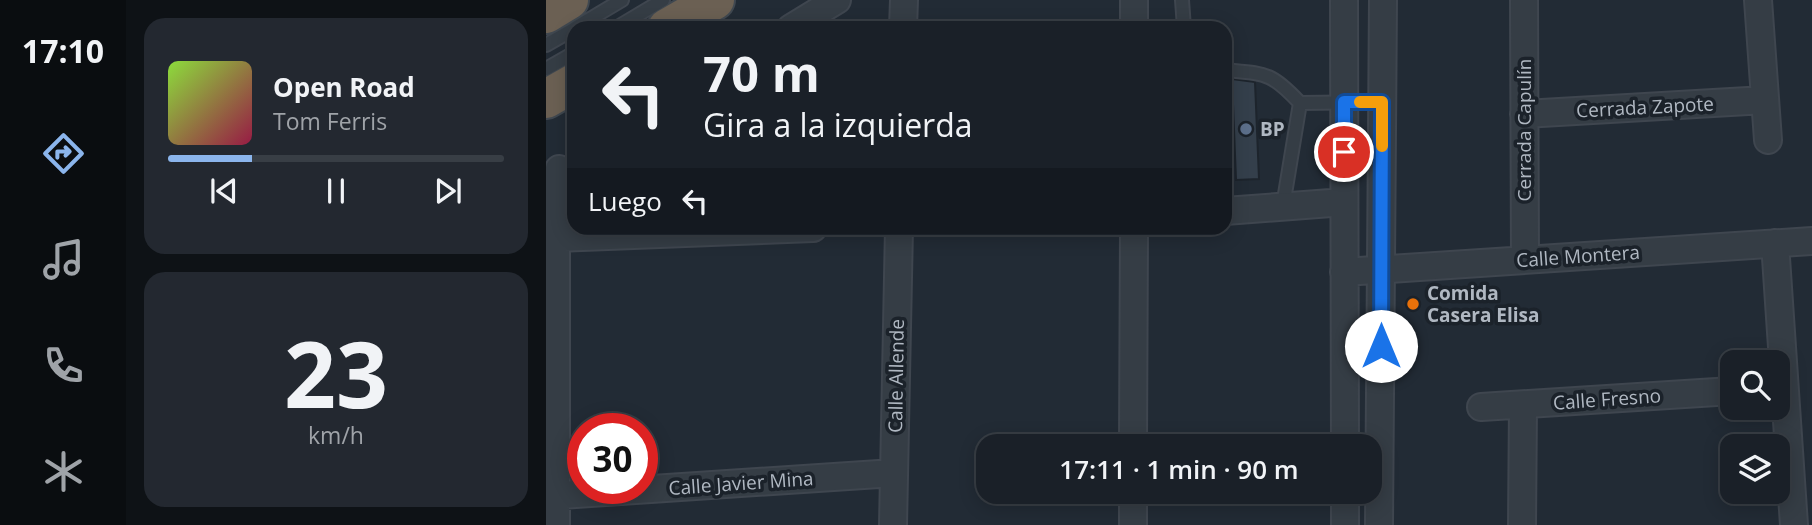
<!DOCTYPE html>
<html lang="es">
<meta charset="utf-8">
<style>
:root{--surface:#1a2028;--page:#232830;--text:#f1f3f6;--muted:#9fa3a8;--line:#383e45;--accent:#8bb5ec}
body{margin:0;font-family:"Open Sans",sans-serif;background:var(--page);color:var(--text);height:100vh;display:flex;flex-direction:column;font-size:26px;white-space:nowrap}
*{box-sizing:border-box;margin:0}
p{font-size:23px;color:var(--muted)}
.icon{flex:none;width:38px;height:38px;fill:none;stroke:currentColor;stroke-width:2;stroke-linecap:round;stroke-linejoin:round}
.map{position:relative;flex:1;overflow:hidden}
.details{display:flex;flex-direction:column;gap:18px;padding:18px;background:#0e1216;width:420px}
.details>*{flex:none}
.hud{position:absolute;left:21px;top:21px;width:665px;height:214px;border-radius:21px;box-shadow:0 4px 18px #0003,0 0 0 2px var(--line);background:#1a2028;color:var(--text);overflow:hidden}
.controls{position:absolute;left:1174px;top:350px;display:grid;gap:14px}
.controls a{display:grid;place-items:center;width:70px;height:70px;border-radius:14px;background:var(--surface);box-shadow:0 4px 18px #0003,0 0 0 2px var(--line);font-size:35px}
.speed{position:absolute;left:21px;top:413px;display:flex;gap:14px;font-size:35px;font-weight:700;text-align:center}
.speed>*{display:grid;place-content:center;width:91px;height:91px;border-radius:50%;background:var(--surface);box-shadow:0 4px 18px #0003,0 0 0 2px var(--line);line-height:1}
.speed .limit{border:10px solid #d22;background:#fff;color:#111}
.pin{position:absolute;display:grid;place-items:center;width:60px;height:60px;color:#fff;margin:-30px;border:4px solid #fff;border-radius:50%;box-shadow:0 2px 7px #0007}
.me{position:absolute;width:77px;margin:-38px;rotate:0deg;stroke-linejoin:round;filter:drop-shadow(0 0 5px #0008)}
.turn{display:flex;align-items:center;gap:24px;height:147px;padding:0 21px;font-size:32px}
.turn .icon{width:91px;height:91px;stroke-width:2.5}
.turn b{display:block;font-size:49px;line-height:60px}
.then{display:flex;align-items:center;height:66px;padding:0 21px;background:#0003;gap:14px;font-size:26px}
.details .widget{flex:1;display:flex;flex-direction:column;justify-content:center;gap:10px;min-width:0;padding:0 24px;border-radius:21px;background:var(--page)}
.details .dial{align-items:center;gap:0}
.dial b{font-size:91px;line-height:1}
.song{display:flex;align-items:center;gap:21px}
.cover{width:84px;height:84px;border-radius:10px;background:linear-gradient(135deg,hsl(90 70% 55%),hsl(340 70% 35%))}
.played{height:7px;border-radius:4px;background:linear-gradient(90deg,var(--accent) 25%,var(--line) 25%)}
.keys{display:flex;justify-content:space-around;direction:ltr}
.trip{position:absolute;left:430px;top:434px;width:406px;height:70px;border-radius:21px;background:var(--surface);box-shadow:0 4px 18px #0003,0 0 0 2px var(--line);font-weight:600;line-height:70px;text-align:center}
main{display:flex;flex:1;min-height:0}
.menu{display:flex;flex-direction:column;width:126px;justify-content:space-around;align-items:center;background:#0a0d10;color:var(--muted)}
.menu .icon{width:49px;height:49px}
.menu .current{color:var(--accent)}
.menu b{font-size:32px;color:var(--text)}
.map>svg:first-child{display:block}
.building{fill:#343f4b;stroke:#1d242c;stroke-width:2}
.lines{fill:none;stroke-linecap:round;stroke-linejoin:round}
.lane-casing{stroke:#3f464f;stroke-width:16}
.street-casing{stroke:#3f464f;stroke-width:30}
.highway-casing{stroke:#404850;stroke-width:42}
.lane{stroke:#353d45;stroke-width:12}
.street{stroke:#353d45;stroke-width:26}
.highway{stroke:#6b6053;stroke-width:38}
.route-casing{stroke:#114b97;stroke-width:18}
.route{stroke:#1a73e8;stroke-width:12}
.slow{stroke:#f59e0b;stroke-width:12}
.service-dot{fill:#5c6f8a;stroke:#1b222a;stroke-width:2.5}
.food-dot{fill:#e8710a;stroke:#1b222a;stroke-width:2.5}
.labels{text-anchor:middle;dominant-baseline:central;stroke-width:7;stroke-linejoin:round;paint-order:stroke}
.street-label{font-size:19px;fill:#b0b8c2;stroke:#1b222a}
.poi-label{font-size:19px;font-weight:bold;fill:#b0b8c2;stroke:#1b222a;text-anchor:start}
</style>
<main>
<nav class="menu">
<b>17:10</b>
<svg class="icon current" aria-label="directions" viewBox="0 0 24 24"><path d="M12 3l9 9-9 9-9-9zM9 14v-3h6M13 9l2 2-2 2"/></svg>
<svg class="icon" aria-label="music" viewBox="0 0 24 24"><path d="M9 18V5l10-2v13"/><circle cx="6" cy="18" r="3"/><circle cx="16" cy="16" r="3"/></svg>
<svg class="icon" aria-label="phone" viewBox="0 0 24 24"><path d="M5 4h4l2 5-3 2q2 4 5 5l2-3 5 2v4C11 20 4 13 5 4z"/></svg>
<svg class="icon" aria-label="climate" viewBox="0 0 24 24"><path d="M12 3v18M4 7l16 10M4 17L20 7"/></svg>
</nav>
<section class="details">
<div class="widget">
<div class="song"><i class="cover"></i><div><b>Open Road</b><p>Tom Ferris</p></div></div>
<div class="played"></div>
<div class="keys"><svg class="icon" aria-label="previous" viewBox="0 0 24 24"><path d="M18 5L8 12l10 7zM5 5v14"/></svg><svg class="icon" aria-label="pause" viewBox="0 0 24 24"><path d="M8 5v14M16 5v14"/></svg><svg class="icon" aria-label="next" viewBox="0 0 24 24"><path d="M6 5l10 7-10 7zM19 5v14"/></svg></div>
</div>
<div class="widget dial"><b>23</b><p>km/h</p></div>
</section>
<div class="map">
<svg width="1266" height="525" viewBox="0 0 1266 525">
<rect width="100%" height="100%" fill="#222b35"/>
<!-- building -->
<path class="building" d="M686 79 709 82 713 179 690 180Z"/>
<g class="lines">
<!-- lane casing -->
<g class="lane-casing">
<path id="lane" d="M636 0 638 28
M29 28 76 0
M70 28 117 0
M0 45 28 29
M0 69 28 53
M679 70C720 74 725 72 754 103L737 206
M754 103 836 102"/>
</g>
<!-- street casing -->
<g class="street-casing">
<path id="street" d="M798 0 799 446
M978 0 979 259
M1212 0 1222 140
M245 28 291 0
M357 28 358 0
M588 28V0
M978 114 1219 100
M679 211 798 202
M1229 243 1248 525
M0 244 10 238 267 228
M798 272 1266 241
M935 407 1186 391
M587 446 588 228
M799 492V525
M0 496 348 473
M10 525V238L13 169
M347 525 353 228
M587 525V492
M833 525 837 0
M976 525 977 405"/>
</g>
<!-- highway casing -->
<g class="highway-casing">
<path id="highway" d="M0 14 23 0
M121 28 169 0
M0 99 28 83"/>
</g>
<!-- lane -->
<use href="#lane" class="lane"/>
<!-- street -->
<use href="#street" class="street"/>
<!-- highway -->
<use href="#highway" class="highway"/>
</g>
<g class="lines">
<!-- route casing -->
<g class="route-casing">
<path id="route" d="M798 152V102H836L835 346"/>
</g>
<!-- route -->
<use href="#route" class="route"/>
<!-- slow -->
<path class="slow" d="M814 102H836V146"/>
</g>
<!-- markers -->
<circle class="service-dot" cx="700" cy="129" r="7"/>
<circle class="food-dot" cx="867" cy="304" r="7"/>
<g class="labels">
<!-- street labels -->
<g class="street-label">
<text transform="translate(1099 107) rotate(-3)">Cerrada Zapote</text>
<text transform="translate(978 130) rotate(-90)">Cerrada Capulín</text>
<text transform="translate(1032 256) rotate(-4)">Calle Montera</text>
<text transform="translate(350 376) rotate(-89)">Calle Allende</text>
<text transform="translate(1061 399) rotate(-4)">Calle Fresno</text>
<text transform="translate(195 483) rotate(-4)">Calle Javier Mina</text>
</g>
<!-- poi labels -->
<g class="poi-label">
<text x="714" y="129">BP</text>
<text x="881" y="293">Comida<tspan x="881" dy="22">Casera Elisa</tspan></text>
</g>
</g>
</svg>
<div class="controls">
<a><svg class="icon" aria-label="search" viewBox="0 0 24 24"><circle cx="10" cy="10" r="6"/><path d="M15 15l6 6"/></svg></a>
<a><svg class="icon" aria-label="layers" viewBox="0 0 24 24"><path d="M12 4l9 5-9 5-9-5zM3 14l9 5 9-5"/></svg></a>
</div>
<div class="speed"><div class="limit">30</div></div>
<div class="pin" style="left:798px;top:152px;background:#d93025"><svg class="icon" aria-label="arrive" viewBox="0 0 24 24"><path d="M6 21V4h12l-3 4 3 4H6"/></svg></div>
<svg class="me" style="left:835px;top:346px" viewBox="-20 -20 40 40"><circle r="19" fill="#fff"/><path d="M0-13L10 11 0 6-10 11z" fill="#1a73e8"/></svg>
<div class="trip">17:11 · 1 min · 90 m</div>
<div class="hud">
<div class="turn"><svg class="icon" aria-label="left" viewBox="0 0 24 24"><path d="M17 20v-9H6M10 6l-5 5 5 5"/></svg><div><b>70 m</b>Gira a la izquierda</div></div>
<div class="then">Luego<svg class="icon" aria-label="left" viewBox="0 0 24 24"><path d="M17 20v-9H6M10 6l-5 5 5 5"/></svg></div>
</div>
</div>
</main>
